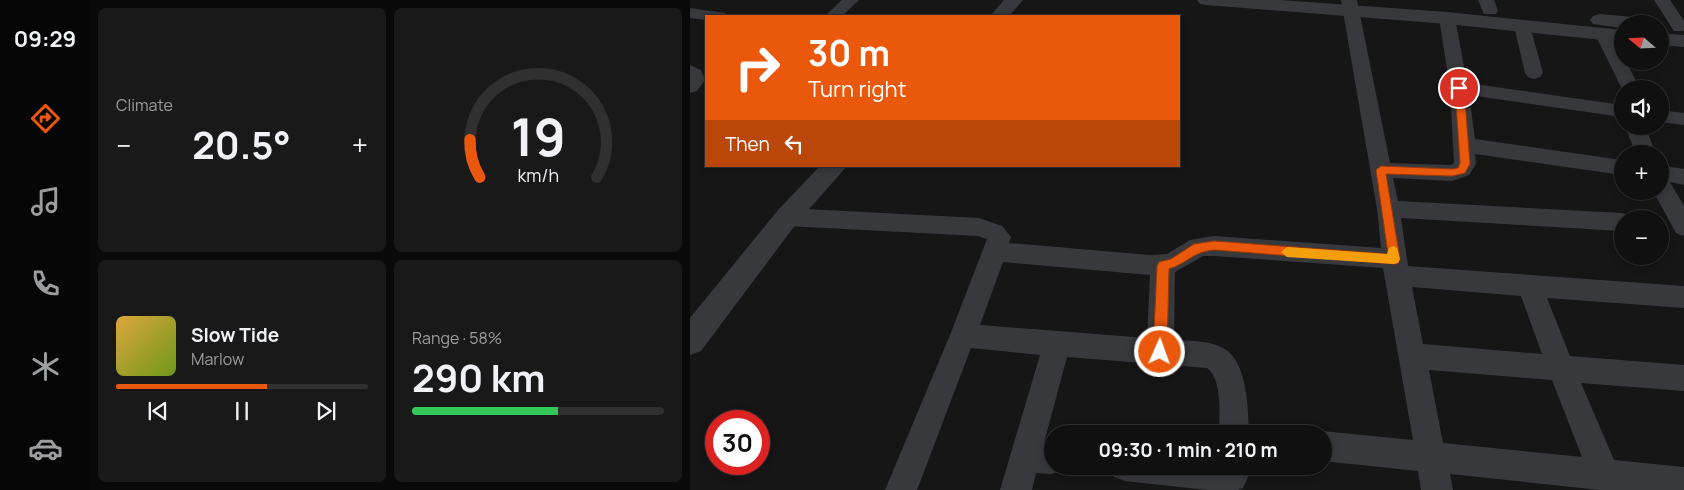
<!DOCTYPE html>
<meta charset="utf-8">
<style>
:root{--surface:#101011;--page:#19191a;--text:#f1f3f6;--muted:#9c9d9f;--line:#303031;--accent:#ea580c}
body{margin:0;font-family:Manrope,sans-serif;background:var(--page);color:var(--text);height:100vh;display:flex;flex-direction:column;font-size:19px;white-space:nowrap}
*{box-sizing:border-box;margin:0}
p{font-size:16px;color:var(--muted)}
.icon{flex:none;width:28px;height:28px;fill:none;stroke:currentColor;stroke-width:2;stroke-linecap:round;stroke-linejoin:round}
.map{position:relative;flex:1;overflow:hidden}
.side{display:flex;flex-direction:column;gap:8px;padding:8px;background:#090909;width:600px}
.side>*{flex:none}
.guide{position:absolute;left:15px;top:15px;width:475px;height:152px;border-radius:0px;box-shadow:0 2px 8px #0003,0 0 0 1px var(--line);background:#ea580c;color:#fff;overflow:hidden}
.needle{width:32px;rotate:289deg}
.tools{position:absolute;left:924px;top:15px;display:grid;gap:10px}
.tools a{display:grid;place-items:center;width:55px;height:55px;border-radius:50%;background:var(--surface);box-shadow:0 2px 8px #0003,0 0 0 1px var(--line);font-size:25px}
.speed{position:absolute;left:15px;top:410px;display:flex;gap:10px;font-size:25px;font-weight:700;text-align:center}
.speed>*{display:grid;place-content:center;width:65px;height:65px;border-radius:50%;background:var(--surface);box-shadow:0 2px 8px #0003,0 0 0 1px var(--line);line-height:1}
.speed .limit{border:8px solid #d22;background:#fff;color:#111}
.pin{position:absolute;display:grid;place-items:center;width:42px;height:42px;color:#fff;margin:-21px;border:2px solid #fff;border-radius:50%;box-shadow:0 1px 5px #0007}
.me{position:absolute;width:55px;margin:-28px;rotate:2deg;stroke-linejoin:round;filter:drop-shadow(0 0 4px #0008)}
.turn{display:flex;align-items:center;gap:18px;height:105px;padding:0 20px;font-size:22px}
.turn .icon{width:65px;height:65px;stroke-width:2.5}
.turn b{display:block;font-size:35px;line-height:42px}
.then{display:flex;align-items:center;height:48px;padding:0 20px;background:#0003;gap:10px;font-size:19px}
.big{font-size:38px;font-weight:700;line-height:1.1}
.side .widget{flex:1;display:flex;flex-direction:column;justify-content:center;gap:8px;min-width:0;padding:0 18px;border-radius:8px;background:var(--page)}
.side .dial{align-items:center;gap:0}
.dial svg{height:130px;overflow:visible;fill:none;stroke:var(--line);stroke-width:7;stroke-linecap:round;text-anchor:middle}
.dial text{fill:var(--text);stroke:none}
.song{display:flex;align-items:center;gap:15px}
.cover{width:60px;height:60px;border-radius:8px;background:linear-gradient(135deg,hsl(40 70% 55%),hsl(80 70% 35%))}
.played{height:5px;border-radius:2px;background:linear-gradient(90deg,var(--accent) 60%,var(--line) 60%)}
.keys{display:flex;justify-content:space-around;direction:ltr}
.heat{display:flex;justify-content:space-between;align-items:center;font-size:28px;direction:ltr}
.charge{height:8px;border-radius:4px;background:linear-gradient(90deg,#34c759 58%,var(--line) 0)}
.side .tiles{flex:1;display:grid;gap:8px;grid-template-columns:repeat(2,1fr)}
.trip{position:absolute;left:354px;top:425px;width:288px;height:50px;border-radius:25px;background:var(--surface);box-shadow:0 2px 8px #0003,0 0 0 1px var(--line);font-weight:700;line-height:50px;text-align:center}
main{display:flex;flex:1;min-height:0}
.tab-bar{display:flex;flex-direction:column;width:90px;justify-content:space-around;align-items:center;background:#060607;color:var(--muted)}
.tab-bar .icon{width:35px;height:35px}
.tab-bar .current{color:var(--accent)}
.tab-bar b{font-size:22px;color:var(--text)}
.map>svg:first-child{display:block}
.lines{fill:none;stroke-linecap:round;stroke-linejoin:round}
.minor{fill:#37393c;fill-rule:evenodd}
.tertiary{fill:#37393c;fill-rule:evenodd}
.route{fill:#ea580c;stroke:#983908}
.slow{fill:#f59e0b}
</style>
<main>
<nav class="tab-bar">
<b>09:29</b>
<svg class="icon current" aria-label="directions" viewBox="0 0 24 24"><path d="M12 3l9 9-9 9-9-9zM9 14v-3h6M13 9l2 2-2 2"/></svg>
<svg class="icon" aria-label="music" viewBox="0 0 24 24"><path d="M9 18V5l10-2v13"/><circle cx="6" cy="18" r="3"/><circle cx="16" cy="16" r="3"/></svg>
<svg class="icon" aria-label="phone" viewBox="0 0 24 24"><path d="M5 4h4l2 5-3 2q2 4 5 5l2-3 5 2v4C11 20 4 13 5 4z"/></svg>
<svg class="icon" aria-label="climate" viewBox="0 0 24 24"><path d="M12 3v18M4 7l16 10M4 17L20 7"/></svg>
<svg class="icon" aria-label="car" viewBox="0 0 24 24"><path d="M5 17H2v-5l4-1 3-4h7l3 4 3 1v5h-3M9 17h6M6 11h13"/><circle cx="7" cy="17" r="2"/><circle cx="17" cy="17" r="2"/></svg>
</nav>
<section class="side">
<div class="tiles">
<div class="widget"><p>Climate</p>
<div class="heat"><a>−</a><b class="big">20.5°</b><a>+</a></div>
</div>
<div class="widget dial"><svg viewBox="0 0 100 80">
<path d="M14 69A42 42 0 1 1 86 69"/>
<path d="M14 69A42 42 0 0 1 8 46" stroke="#ea580c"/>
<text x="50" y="56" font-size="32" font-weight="700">19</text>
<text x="50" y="72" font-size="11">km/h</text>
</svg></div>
<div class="widget">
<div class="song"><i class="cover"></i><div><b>Slow Tide</b><p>Marlow</p></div></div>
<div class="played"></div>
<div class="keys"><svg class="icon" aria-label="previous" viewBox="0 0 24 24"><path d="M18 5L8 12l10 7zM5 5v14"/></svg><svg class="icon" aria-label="pause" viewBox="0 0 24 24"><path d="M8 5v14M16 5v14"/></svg><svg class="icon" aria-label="next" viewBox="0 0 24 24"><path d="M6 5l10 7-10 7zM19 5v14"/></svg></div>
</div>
<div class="widget"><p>Range · 58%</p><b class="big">290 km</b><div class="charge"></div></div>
</div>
</section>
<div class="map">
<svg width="994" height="490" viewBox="0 0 994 490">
<rect width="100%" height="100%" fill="#161617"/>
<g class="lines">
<!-- minor -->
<path class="minor" d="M152 0H169L152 16H135Z
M651 0H667L700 163 761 165 764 163 760 88 749 18 751 15H763L765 18 777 83 932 105V117L779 95 785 139 932 160V175L785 154 786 164 779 175 762 181 703 178 708 201 932 213 940 216 942 219H932V231L711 218 718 266 994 286V308L857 298 880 356 994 365V391L891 383 924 460 994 467V490H910L760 474 763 490H731L728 471 632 461V434H625L632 431 723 440 693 268 524 256H513L485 272 484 340C500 341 518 340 533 348 558 361 558 410 559 434H529C529 415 533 380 517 368L377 357 354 443 362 444V466H374L373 470 362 474 346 473 342 490H310L350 355 281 348 227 490H195L260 335 297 239 288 236 97 226 89 223 86 217 89 211 97 208 289 218 312 226 321 237 319 243 460 255 477 254 500 240 524 236 691 248 687 209ZM313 262 460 275 457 338 290 325ZM722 287 831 296 852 354 733 344ZM739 370 862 380 892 457 753 443Z
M788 0H804L808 11 806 14H794Z
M964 0H980L994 21V31H984Z
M0 8 35 13 37 16H16V20L0 18Z
M832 21 838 22 840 26 853 73 850 77 844 79 838 77 835 73 824 26 826 22Z
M913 29 919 30C925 39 932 51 932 61H936L950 89H932L905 34 907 30Z
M0 65 11 70 15 80 7 91 0 93Z
M970 110 994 113V125L970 122Z
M935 126H955L966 154H946Z
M970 165 994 169V185L980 182 994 206V236L986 233 963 191H970Z
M420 466H553L558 477 553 488 548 490H517L435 481 424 477Z"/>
<!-- tertiary -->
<path class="tertiary" d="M314 0H333L319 16H300Z
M507 0H590L757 12 932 30V42L757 24 516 5 510 4Z
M910 14 954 18 961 20 963 24H932V28L903 24 900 20 903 16Z
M970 33 994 35V47L970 45Z
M130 166H157L106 224 11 351 0 355V318L88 210Z"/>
</g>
<!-- route -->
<path class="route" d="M769 85 774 88 780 164 775 173 762 176 696 174 710 259 708 263 704 264 524 250C502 252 498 263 479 269L477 352 475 356 470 358 465 356 463 352 467 266 469 262 481 259 504 244 524 241 698 254 686 170 691 166 762 169 768 168 770 163 765 88Z"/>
<!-- slow -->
<path class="slow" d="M703 246 707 248 710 259 708 263 704 264 597 257 591 252 597 247 697 254 699 248Z"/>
</svg>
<div class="tools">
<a><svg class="needle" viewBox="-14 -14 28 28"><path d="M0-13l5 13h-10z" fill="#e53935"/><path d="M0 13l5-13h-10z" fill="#9c9d9f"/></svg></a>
<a><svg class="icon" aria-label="sound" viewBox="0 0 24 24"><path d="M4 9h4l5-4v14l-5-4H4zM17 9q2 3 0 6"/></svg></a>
<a>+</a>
<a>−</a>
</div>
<div class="speed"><div class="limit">30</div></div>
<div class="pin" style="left:769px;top:88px;background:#d93025"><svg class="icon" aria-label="arrive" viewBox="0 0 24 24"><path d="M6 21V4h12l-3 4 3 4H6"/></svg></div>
<svg class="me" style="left:470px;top:352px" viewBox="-20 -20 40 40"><circle r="17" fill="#ea580c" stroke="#fff" stroke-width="3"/><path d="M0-11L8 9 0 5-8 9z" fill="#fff"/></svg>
<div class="trip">09:30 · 1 min · 210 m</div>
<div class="guide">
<div class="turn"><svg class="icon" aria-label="right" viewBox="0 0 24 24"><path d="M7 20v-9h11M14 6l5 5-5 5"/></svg><div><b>30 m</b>Turn right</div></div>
<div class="then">Then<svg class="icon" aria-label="left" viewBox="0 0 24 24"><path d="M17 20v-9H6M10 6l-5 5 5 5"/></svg></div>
</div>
</div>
</main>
